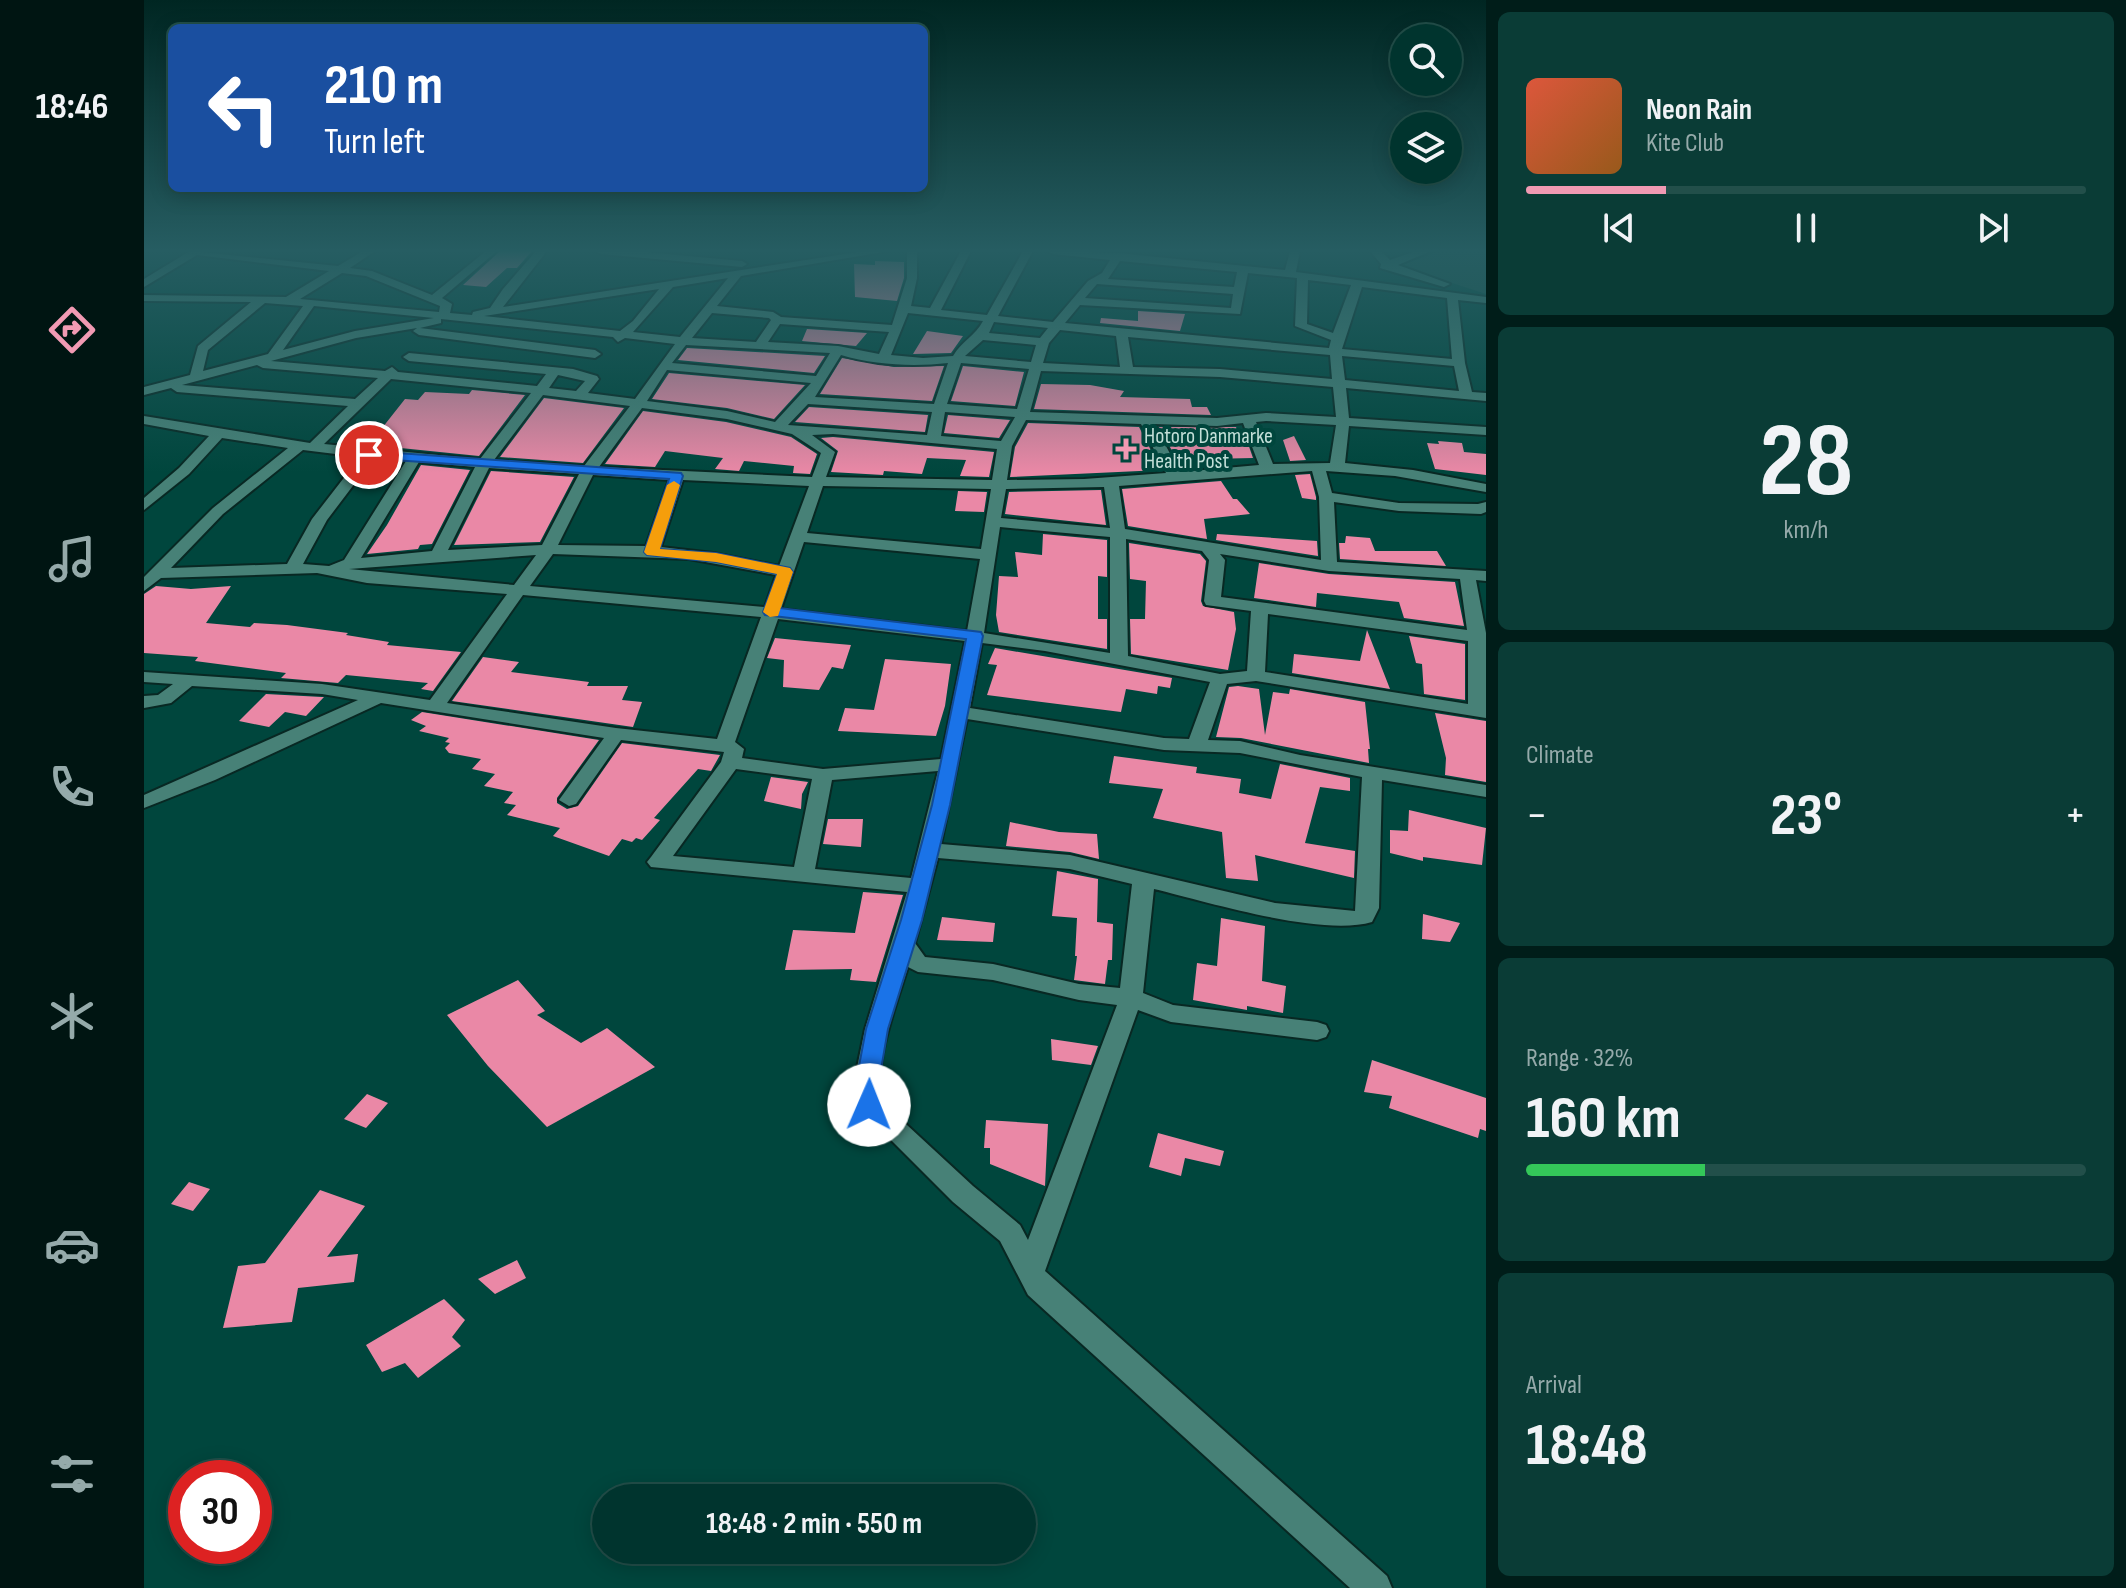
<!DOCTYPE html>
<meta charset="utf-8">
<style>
:root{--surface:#00342e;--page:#0a3c36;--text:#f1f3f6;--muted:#95aaaa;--line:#224f4a;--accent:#f19ab3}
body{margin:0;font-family:"Sofia Sans Condensed",sans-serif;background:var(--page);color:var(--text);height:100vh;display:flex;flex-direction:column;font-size:30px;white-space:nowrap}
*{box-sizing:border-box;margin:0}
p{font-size:26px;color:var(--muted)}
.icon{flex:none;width:44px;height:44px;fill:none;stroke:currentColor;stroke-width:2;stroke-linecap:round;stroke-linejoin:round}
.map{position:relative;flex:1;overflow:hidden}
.sheet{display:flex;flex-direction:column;gap:12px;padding:12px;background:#001d19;width:640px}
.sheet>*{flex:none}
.hud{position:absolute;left:24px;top:24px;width:760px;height:168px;border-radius:12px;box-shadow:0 4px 20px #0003,0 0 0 2px var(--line);background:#1a4fa0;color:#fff;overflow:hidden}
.fabs{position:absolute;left:1246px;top:24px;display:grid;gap:16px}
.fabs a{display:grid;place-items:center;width:72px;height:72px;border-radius:50%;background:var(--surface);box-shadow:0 4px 20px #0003,0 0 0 2px var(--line);font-size:40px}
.speed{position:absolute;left:24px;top:1460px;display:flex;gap:16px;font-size:40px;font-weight:700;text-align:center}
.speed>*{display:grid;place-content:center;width:104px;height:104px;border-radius:50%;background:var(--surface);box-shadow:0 4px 20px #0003,0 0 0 2px var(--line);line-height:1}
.speed .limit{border:12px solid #d22;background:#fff;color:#111}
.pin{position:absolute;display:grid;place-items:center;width:68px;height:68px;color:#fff;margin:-34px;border:4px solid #fff;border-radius:50%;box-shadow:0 2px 8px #0007}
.me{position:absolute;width:88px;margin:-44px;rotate:1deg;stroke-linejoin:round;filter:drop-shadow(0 0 6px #0008)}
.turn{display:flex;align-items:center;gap:28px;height:168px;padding:0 24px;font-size:36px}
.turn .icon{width:104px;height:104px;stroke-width:2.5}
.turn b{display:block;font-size:56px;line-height:68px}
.big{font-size:60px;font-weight:700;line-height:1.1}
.sheet .tile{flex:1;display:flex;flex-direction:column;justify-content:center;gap:12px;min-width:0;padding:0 28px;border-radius:12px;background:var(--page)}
.sheet .dial{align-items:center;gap:0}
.dial b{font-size:104px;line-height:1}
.song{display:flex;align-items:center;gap:24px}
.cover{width:96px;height:96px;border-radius:12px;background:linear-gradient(135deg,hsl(10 70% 55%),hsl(30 70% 35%))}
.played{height:8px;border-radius:4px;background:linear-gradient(90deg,var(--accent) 25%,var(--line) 25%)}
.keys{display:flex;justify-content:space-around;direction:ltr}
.heat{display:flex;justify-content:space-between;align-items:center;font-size:44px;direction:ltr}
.charge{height:12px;border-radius:6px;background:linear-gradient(90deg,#34c759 32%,var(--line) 0)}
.trip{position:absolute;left:448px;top:1484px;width:444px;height:80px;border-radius:40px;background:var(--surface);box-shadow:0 4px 20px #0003,0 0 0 2px var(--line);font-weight:700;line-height:80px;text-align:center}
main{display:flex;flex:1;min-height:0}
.tab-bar{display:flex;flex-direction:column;width:144px;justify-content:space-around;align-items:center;background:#001512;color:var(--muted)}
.tab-bar .icon{width:56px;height:56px}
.tab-bar .selected{color:var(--accent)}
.tab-bar b{font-size:36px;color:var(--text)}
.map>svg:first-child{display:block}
.built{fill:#1a524a}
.building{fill:#ea88a6}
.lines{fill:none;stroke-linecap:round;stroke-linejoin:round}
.street-casing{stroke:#082823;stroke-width:4}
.street{fill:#478177;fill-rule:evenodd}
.route{fill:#1a73e8;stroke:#114b97;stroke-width:2}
.slow{fill:#f59e0b}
.poi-dot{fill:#f19ab3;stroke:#00463d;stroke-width:3}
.labels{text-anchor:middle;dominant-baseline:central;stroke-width:8;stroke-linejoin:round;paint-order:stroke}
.far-poi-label{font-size:22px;fill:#c2dfd8;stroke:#00463d;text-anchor:start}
</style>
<main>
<nav class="tab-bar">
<b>18:46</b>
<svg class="icon selected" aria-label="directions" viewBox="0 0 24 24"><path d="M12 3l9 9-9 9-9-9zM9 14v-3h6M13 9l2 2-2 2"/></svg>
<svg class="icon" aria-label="music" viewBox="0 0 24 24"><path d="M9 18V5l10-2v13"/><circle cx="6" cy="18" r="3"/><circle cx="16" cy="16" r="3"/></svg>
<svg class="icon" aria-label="phone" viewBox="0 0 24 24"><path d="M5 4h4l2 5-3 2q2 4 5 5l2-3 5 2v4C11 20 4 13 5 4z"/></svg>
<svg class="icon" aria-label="climate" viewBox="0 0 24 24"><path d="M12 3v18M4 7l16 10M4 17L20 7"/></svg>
<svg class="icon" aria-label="car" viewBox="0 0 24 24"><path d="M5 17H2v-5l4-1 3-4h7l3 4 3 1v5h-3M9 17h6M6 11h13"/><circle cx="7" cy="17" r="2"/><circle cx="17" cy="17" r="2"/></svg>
<svg class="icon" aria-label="filters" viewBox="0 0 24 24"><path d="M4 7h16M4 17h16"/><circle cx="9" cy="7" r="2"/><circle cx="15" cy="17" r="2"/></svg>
</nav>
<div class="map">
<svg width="1342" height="1588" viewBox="0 0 1342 1588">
<rect width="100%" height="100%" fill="#00463d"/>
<!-- built -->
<path class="built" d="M1296 251H1342V294L1256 266Z"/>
<!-- building -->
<path class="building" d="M356 251H388L373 268H363L342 287 319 285Z
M731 261 760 262V278L753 301 711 297 710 264 731 265Z
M994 311 1041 314 1036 331 956 323 957 318 994 321Z
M663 329 723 333 712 346 658 341Z
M783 331 819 336 807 353 769 354Z
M543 348 681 356 670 373 534 360Z
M698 358 750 367 800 366 788 401 676 394Z
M819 366 880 372 871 406 807 401Z
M525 373 661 385 630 419 583 408 508 399Z
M897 384 946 385 980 391 976 397 1046 399 1048 407H1063L1067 415 890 409Z
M328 390 381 395 335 456 237 446 243 437H231L261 399 274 400 281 392 325 394Z
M400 398 480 408 439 463 356 457Z
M665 407 784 415 781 432 651 422Z
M499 411 582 422 647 437 673 454 666 474 649 473 650 466 600 461 595 471 571 469 579 458 521 451 511 467 461 464Z
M804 415 866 420 855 438 800 433Z
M884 423 995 427 1017 470 866 477 871 447Z
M1015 427H1092L1095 435H1101L1109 458 1063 459 1067 466 1038 469Z
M1150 436 1162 460 1146 461 1139 440Z
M689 437 850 452 845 477 816 476 822 460 783 458 778 474 740 471 739 475 687 472 694 451 677 438Z
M1294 441 1318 443 1320 452 1342 454V475L1291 469 1283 443 1295 444Z
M277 465 326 470 288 544 276 545 274 549 223 554 243 525Z
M347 471 430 477 396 542 310 545Z
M1166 474 1172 497V500L1158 498 1151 475Z
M1077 481 1089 499H1093L1106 514 1060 519 1063 539 984 526 978 489Z
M957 490 962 525 861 514 865 492Z
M814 491 843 492 840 512 811 511Z
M899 534 963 540V577L954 576V619H963V649L855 632 852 615 855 576 874 577 871 552 898 555Z
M1073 534 1173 541 1174 556 1072 540Z
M1202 536 1226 538 1231 551H1293L1302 566 1196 559 1195 543H1201Z
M985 543 1056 554 1062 561 1057 601 1059 606 1090 612 1092 629 1084 670 987 654 986 619H1001L1002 581 986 579Z
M1115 563 1185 574 1311 582 1320 626 1260 618 1255 602 1173 593 1172 607 1110 598Z
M12 586 47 589 87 586 62 623 106 627 110 623 143 625 204 633 202 635 245 642 243 645 317 652 289 691 277 689 284 683 202 675 194 683 137 678 142 673 51 661 54 657 0 653V594Z
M1223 630 1246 689 1148 673 1150 654 1216 661Z
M1265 636 1321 644V700L1280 694 1278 664 1272 663Z
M631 638 661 641 707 645 699 669 688 667 675 690 639 687 640 660 623 658Z
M851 648 1028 678 1026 688 1014 686 1013 694 982 689 977 712 843 695 853 665 844 664Z
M339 657 375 662 367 672 445 682 443 686H484L478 700 498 702 489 727 308 701Z
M741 659 807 664 801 706 792 736 694 731 701 708 730 710Z
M1094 686 1115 689 1121 735 1129 692 1145 694 1146 689 1221 702 1226 749H1224L1225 763 1097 738 1072 737 1085 687Z
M122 694 178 697H180L162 716 141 712 125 727 95 721Z
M278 712 455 740 413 798V803L423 809 434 806 478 743 576 755 567 771 554 769 510 818 516 820 498 840 492 838 488 842 478 839 465 856 409 836 416 828 363 815 372 805 360 803 369 792 340 786 351 774 328 769 337 759 305 753 301 748 306 743 301 742 305 738 275 731 282 726 267 720Z
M1291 713 1342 721V782L1301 775 1302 758Z
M970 756 1053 767 1052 773 1097 779 1095 793 1127 799 1136 764 1206 778V791L1176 787 1161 843 1211 851 1210 878 1111 855 1114 881 1082 878 1078 832 1009 818 1019 789 965 783Z
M627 777 664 782 658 794 657 809 620 801Z
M1265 810 1342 828 1338 865 1279 857V861L1246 853V830L1264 831Z
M684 819H719L717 847 679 844Z
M866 822 915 832 953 834 955 859 926 852 862 846Z
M913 871 954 879 953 922 969 924 968 960H964L961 984 930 980 933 956H931L933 918 908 916Z
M719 892 759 895 732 982 706 980 708 969 641 970 649 930 711 933Z
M1279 914 1316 923 1306 942 1278 939Z
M798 917 851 923 849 942 793 940Z
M1077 918 1121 926 1118 981 1142 986 1139 1013 1103 1006V1010L1049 1000 1053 963 1073 966Z
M374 980 401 1011 393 1015 437 1043 463 1028 511 1067 403 1127 344 1066 303 1015Z
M907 1039 954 1046 947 1065 908 1060Z
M1228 1060 1342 1098V1131L1336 1129 1334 1138 1245 1108 1248 1096 1220 1092Z
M223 1094 244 1103 222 1128 200 1119Z
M842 1120 904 1124 901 1186 846 1164V1148H840Z
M1014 1133 1080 1151 1076 1166 1041 1158 1037 1176 1005 1167Z
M45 1182 66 1189 49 1211 27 1204Z
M176 1190 221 1206 183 1257 214 1254 210 1282 154 1288 148 1322 79 1328 94 1266 121 1263Z
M373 1260 382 1278 351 1294 334 1279Z
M300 1299 321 1320 308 1337 317 1346 274 1378 261 1363 238 1372 222 1345Z"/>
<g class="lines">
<!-- street casing -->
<g class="street-casing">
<path id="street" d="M46 251 194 266 219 251H231L206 268 228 271 288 295 342 251H353L298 298 308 304 306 313 328 315 329 312 346 308 359 289 392 251H403L359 307 720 251H745L597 276 573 306 629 312 637 317 748 325 763 278V251H773V278L767 306 786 308 817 251H827L797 310 843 315 879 251H889L854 316 909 322 944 281 958 273 966 260 909 254 904 251 974 253 1141 270 1146 251H1156L1152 272 1342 297V303L1314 300 1321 363 1328 392 1342 393V401L1202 388 1205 418 1342 427V435L1205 426 1201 463 1269 470 1342 484V492L1251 476 1182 471 1188 493 1255 503 1334 504 1342 502V512L1337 514 1255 511 1190 502 1193 562 1342 571V581L1332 580 1342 633V718L1112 681 1083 684 1064 740 1096 741 1156 755 1342 785V797L1238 780 1235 908 1228 922C1177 937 1064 902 1010 889L999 993 1029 1005 1173 1022 1182 1025 1185 1031 1182 1037 1173 1040 1027 1022 994 1010 901 1271 1243 1576 1248 1588H1206L884 1295 856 1241 809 1202 712 1105 709 1087 721 1029 763 892 507 867 503 862 507 857 577 762 580 752 477 740 432 804 425 806 415 800 460 738 237 703 71 780 0 808V795L214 700 178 694 48 686 27 703 0 708V696L14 695 29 684 0 682V672L178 684 286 700 363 594 223 583 173 573 17 578 0 591V577L69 508 144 448 78 438 45 474 0 510V498L35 468 65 436 0 424V416L166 443 204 406 33 392 27 388 0 395V387L46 375 54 346 107 302 0 301V295L142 297 185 271 53 255 0 287V279ZM976 261 1093 272 1090 287 964 279ZM198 273 222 276 296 306 295 312 156 299ZM1104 273 1153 278 1151 326 1187 340 1185 348 921 323 936 305 1096 314ZM584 278 536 337 489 332 529 287ZM1164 280 1207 285 1189 333 1163 324ZM953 284 1089 294 1087 308 941 298ZM1218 287 1303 298 1308 359 1198 349ZM515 289 489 321 476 331 340 316ZM121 303 159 306 124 354 59 371 64 350ZM170 306 290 318 211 331 139 350ZM568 313 625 318 627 320 612 342 548 338ZM764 313 839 321C831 336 818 341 809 356L779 358 747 355ZM297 319 469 337 474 342 481 338 531 344 491 399 444 393 455 379 453 376 429 369 265 353 259 357 265 361 402 374 393 386 254 372 248 367 241 371 127 361 212 338 273 328 269 331 275 335 451 358 457 354 451 350 276 328 297 323ZM850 322 904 328 896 338 845 333ZM636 324 745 332 735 354 694 346 624 342ZM916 330 972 336 976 367 899 363 905 343ZM984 337 1186 355 1188 379 1076 369 989 367ZM839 340 892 345 887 362 821 356ZM542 345 686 353 672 376 528 363ZM697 355C731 365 769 367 804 363L790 404 671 397ZM1198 356 1310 366 1315 391 1201 380ZM817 363 885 369 873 409 803 404ZM113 365 119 368 234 378 211 399 38 385ZM523 370 667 383 631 422 583 411 503 401ZM897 371 1076 377 1189 387 1192 417 1122 413 1073 418 886 412ZM414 375 441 381 432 391 405 388ZM247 379 387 393 336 459 180 444ZM399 395 486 406 440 466 350 460ZM664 404 788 412 783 435 644 425ZM498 408 583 419 648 434 677 453 668 477 455 467ZM801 412 871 417 857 441 797 436ZM882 420 997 424 1022 473 940 479 863 480 868 446ZM1122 421 1192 425 1186 463 1129 464 1112 422ZM1099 423 1115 465 1036 472 1010 424 1073 426ZM689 434 853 449 848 480 682 477 691 452 668 435ZM159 450 216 457 168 519 143 564 27 568 79 514ZM230 458 262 461 200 560 185 566 159 564 183 520ZM275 462 331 467 288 551 217 558ZM345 468 435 474 398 545 304 550ZM1168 471 1175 497 1177 560 981 529 975 486ZM449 475 525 480 502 546 414 545ZM539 480 665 486 635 566 569 553 517 547ZM679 486 847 489 837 549 663 533ZM960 487 966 528 857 518 862 489ZM856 527 966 537V653L840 633ZM982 539 1058 551 1065 560 1060 601 1062 605 1107 611 1103 671 1076 674 984 656ZM660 542 836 559 823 631 637 609ZM409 554 545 559 632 575 621 607 386 586ZM1076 554 1185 571 1316 579 1323 630 1077 597 1081 560ZM392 555 370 585 205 569ZM379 595 617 617 573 739 472 728 303 703ZM1124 614 1324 641V704L1121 672ZM634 619 821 641 797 759 679 769 598 758 600 749 591 742ZM838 643 901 651 1066 682 1045 739 1020 738 826 708ZM823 719 1020 750 1096 753 1218 777 1211 911 1131 903 926 855 797 844ZM592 769 668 779 650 867 529 856ZM794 771 767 878 671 869 688 780ZM794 858 926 869 988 884 976 988 935 984 849 964 781 957 771 943ZM764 967 774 972 849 980 935 1000 973 1005 884 1240 876 1225 829 1186 737 1101C730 1061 752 1006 764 967Z
M452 251H490L598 261 603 264 598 267 457 254Z
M1226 251H1237L1246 260 1272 251H1287L1254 265 1306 284 1300 287 1236 268 1237 264Z"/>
</g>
<!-- street -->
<use href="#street" class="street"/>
</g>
<!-- sky -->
<linearGradient id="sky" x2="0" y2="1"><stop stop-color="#002622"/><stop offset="0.53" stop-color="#265d62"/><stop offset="1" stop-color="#265d62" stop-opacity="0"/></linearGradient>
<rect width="1342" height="473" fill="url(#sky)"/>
<!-- route -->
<path class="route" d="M225 451 537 473 539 476 516 549 572 553 646 568 649 572 635 608 837 632 839 636 806 805 778 920 744 1029 734 1087 737 1105 733 1112 725 1114 717 1112 711 1087 722 1029 757 920 788 805 822 639 621 615 619 612 633 574 572 562 503 555 500 552 525 479 220 458 218 455Z"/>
<!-- slow -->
<path class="slow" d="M530 481 536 485 516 549 572 553 646 568 649 572 634 616 626 617 619 612 633 574 572 562 503 555 500 552 523 485Z"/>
<!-- markers -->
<path class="poi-dot" d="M978 437h8v8h8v8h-8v8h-8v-8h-8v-8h8z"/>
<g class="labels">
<!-- far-poi labels -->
<g class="far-poi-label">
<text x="1000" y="436">Hotoro Danmarke<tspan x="1000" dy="25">Health Post</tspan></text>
</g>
</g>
</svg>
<div class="fabs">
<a><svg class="icon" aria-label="search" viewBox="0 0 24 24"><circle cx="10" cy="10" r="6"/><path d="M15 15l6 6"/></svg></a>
<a><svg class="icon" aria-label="layers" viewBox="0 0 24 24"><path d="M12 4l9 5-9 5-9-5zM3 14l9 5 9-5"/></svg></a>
</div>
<div class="speed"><div class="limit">30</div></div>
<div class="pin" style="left:225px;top:455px;background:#d93025"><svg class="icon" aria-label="arrive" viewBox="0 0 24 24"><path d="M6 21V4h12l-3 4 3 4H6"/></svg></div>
<svg class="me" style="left:725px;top:1105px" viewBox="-20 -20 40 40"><circle r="19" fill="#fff"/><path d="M0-13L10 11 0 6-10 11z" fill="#1a73e8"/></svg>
<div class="trip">18:48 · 2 min · 550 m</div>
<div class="hud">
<div class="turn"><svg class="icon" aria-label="left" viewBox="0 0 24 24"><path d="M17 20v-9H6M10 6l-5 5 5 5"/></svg><div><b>210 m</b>Turn left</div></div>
</div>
</div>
<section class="sheet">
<div class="tile">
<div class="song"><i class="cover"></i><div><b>Neon Rain</b><p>Kite Club</p></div></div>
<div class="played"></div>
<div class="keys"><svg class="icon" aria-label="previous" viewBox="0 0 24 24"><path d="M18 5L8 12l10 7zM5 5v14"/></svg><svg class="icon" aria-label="pause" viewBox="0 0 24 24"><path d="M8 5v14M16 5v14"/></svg><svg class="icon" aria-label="next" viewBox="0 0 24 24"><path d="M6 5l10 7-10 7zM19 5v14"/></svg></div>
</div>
<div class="tile dial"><b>28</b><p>km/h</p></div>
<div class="tile"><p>Climate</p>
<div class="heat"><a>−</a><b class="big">23°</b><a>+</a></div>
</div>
<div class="tile"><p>Range · 32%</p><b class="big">160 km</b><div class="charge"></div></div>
<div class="tile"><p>Arrival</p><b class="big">18:48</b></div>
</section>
</main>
